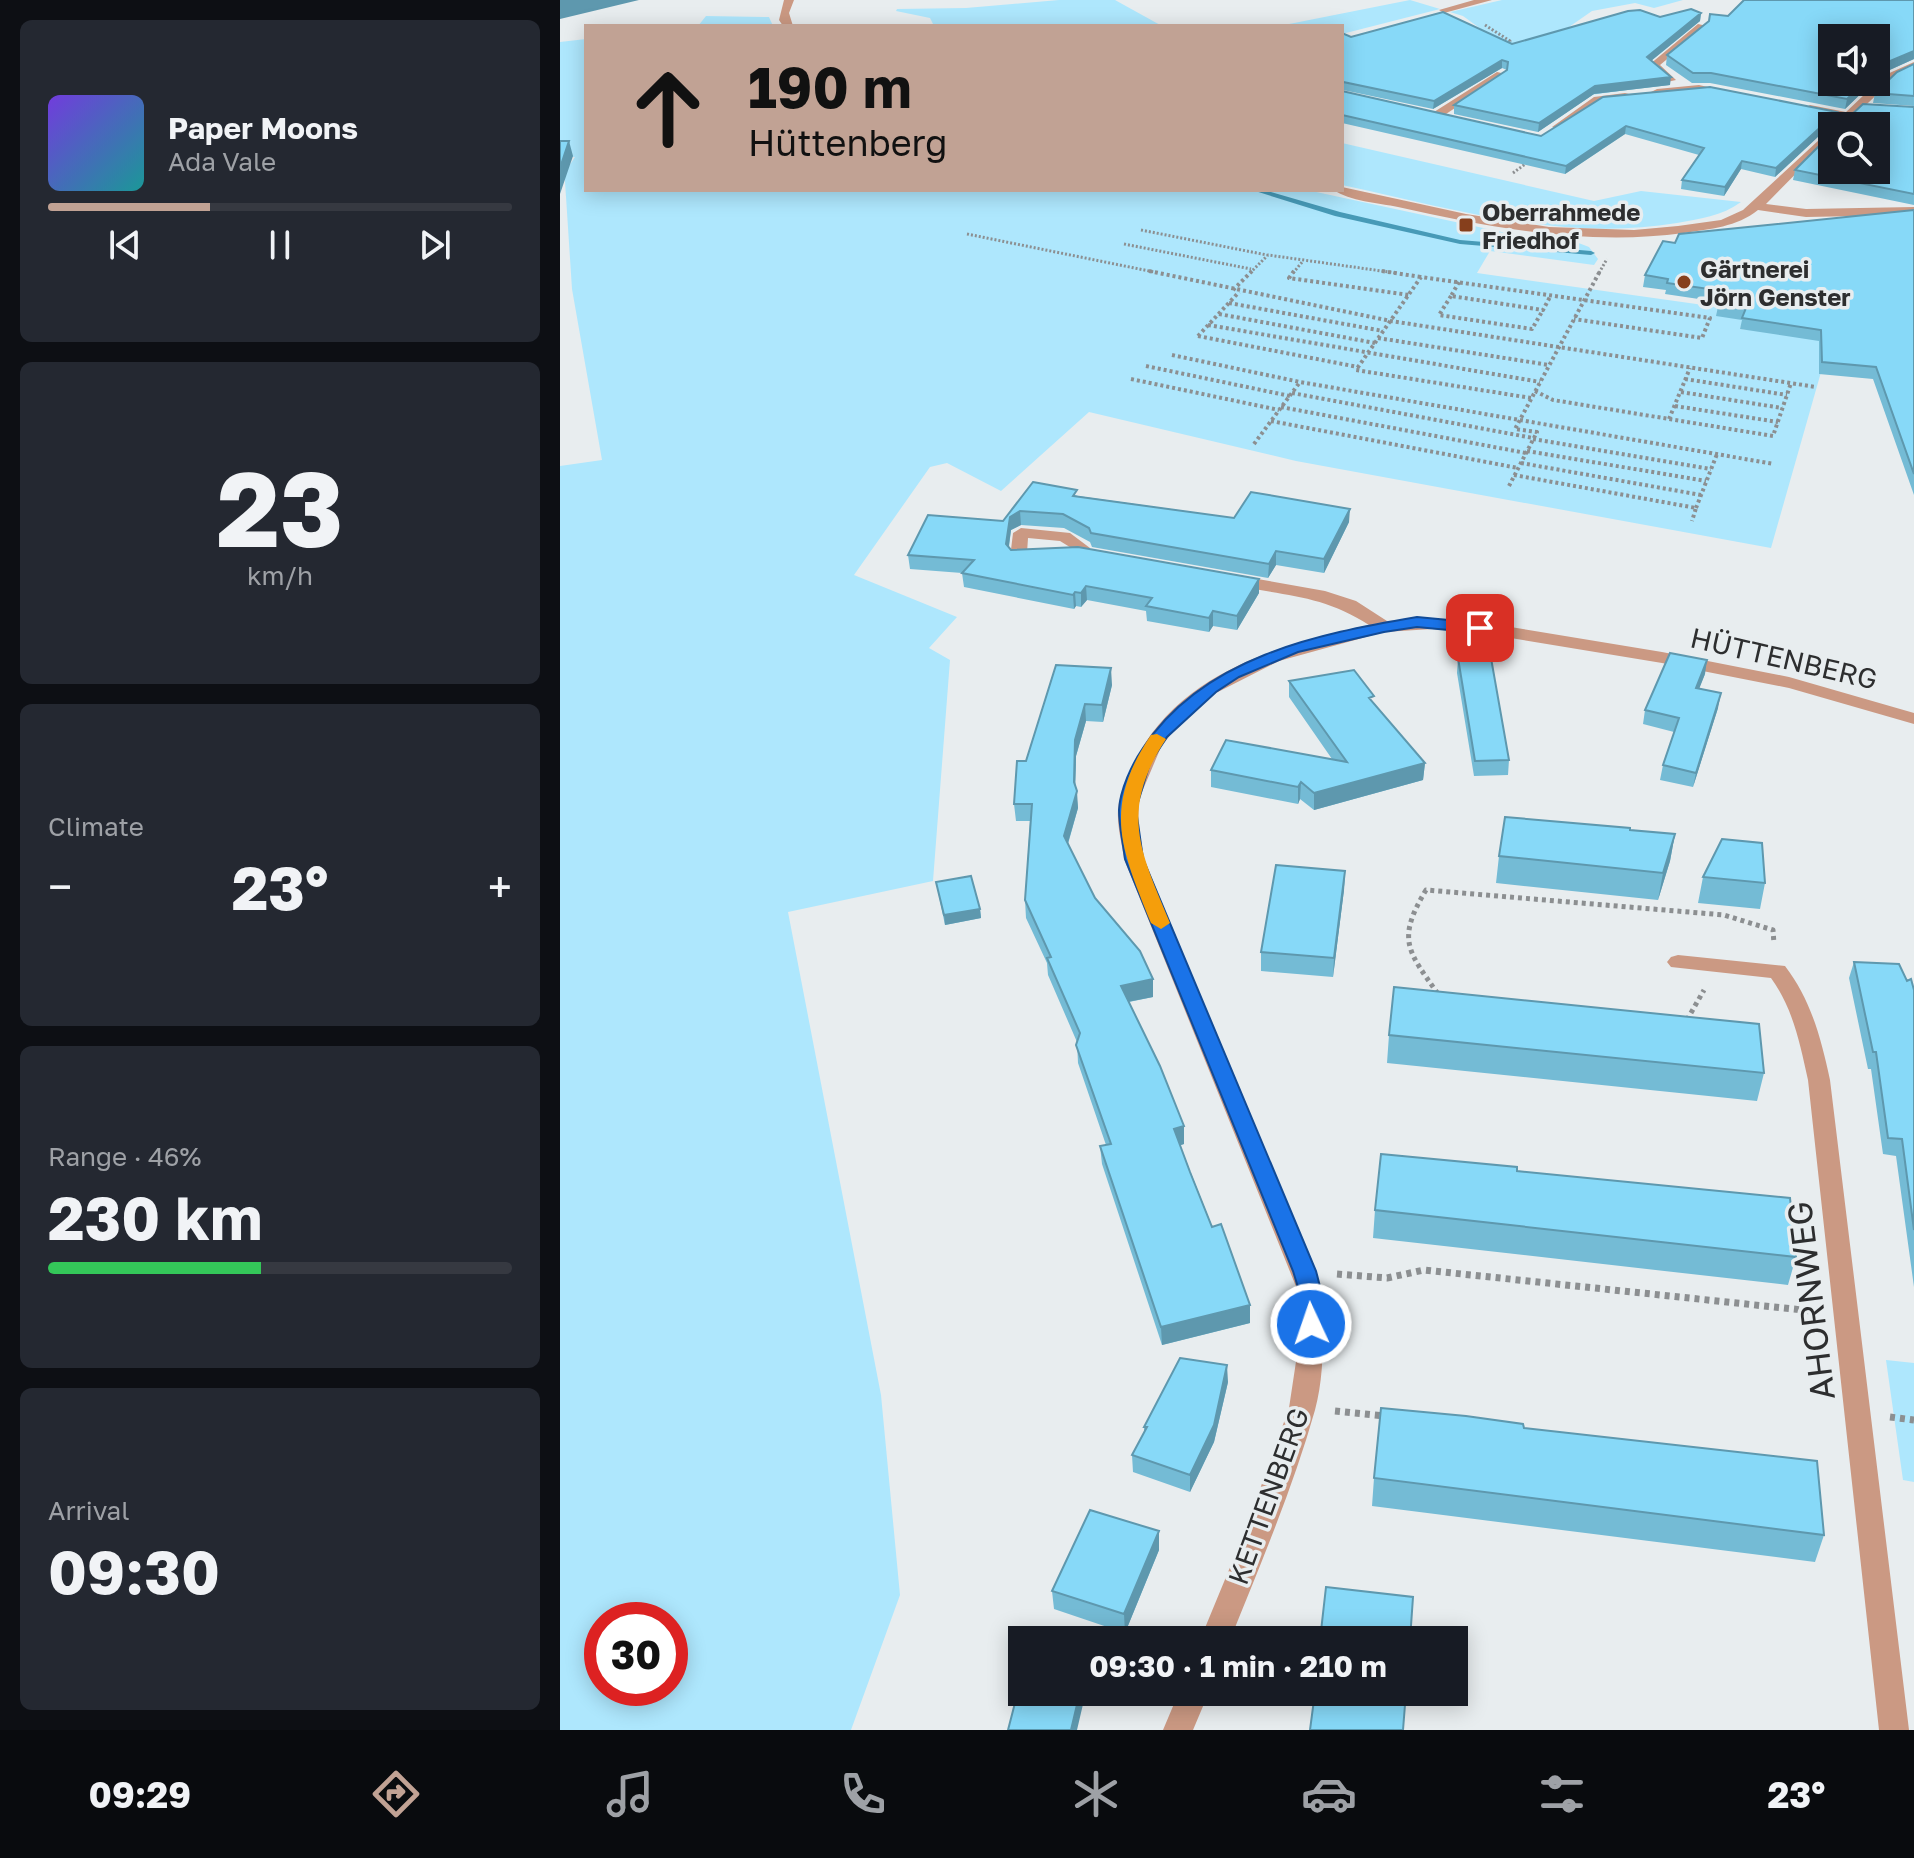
<!DOCTYPE html>
<meta charset="utf-8">
<style>
:root{--surface:#171b24;--page:#242831;--text:#f1f3f6;--muted:#9ea1a6;--line:#363941;--accent:#c1a294}
body{margin:0;font-family:"Golos Text",sans-serif;background:var(--page);color:var(--text);height:100vh;display:flex;flex-direction:column;font-size:30px;white-space:nowrap}
*{box-sizing:border-box;margin:0}
p{font-size:26px;color:var(--muted)}
.icon{flex:none;width:44px;height:44px;fill:none;stroke:currentColor;stroke-width:2;stroke-linecap:round;stroke-linejoin:round}
.map{position:relative;flex:1;overflow:hidden}
.details{display:flex;flex-direction:column;gap:20px;padding:20px;background:#0d0f14;width:560px}
.details>*{flex:none}
.hud{position:absolute;left:24px;top:24px;width:760px;height:168px;border-radius:0px;box-shadow:0 4px 20px #0003;background:#c1a294;color:#111;overflow:hidden}
.tools{position:absolute;left:1258px;top:24px;display:grid;gap:16px}
.tools a{display:grid;place-items:center;width:72px;height:72px;border-radius:0px;background:var(--surface);box-shadow:0 4px 20px #0003;font-size:40px}
.speed{position:absolute;left:24px;top:1602px;display:flex;gap:16px;font-size:40px;font-weight:700;text-align:center}
.speed>*{display:grid;place-content:center;width:104px;height:104px;border-radius:50%;background:var(--surface);box-shadow:0 4px 20px #0003;line-height:1}
.speed .limit{border:12px solid #d22;background:#fff;color:#111}
.pin{position:absolute;display:grid;place-items:center;width:68px;height:68px;color:#fff;margin:-34px;border-radius:16px;box-shadow:0 4px 12px #0006}
.me{position:absolute;width:88px;margin:-44px;rotate:357deg;stroke-linejoin:round;filter:drop-shadow(0 0 6px #0008)}
.turn{display:flex;align-items:center;gap:28px;height:168px;padding:0 32px;font-size:36px}
.turn .icon{width:104px;height:104px;stroke-width:2.5}
.turn b{display:block;font-size:56px;line-height:68px}
.big{font-size:60px;font-weight:700;line-height:1.1}
.details .card{flex:1;display:flex;flex-direction:column;justify-content:center;gap:12px;min-width:0;padding:0 28px;border-radius:12px;background:var(--page)}
.details .dial{align-items:center;gap:0}
.dial b{font-size:104px;line-height:1}
.song{display:flex;align-items:center;gap:24px}
.cover{width:96px;height:96px;border-radius:12px;background:linear-gradient(135deg,hsl(260 70% 55%),hsl(180 70% 35%))}
.played{height:8px;border-radius:4px;background:linear-gradient(90deg,var(--accent) 35%,var(--line) 35%)}
.keys{display:flex;justify-content:space-around;direction:ltr}
.heat{display:flex;justify-content:space-between;align-items:center;font-size:44px;direction:ltr}
.charge{height:12px;border-radius:6px;background:linear-gradient(90deg,#34c759 46%,var(--line) 0)}
.trip{position:absolute;left:448px;top:1626px;width:460px;height:80px;border-radius:0px;background:var(--surface);box-shadow:0 4px 20px #0003;font-weight:700;line-height:80px;text-align:center}
.tabs{display:flex;height:128px;justify-content:space-around;align-items:center;background:#090b0e;color:var(--muted)}
.tabs .icon{width:56px;height:56px}
.tabs .current{color:var(--accent)}
.tabs b{font-size:36px;color:var(--text)}
main{display:flex;flex:1;min-height:0}
.map>svg:first-child{display:block}
.green{fill:#aee7fd;fill-rule:evenodd}
.lines{fill:none;stroke-linecap:round;stroke-linejoin:round}
.stream{fill:#479ab7;fill-rule:evenodd}
.path-far3{stroke:#8c8f91;stroke-width:3;stroke-dasharray:2 2;stroke-linecap:butt}
.path-far2{stroke:#8c8f91;stroke-width:4;stroke-dasharray:3 3;stroke-linecap:butt}
.path-far1{stroke:#8c8f91;stroke-width:5;stroke-dasharray:4 4;stroke-linecap:butt}
.path{stroke:#8c8f91;stroke-width:7;stroke-dasharray:5 5;stroke-linecap:butt}
.minor{fill:#cb9983;fill-rule:evenodd}
.wall{fill:#74bbd5}
.shaded-wall{fill:#5e98ae}
.building{fill:#87d9f8;stroke:#5e98ae;stroke-width:2}
.route{fill:#1a73e8;stroke:#114b97;stroke-width:2}
.slow{fill:#f59e0b}
.poi-dot{fill:#863f1c;stroke:#e8edef;stroke-width:3}
.labels{text-anchor:middle;dominant-baseline:central;stroke-width:7;stroke-linejoin:round;paint-order:stroke}
.far-poi-label{font-size:24px;font-weight:bold;fill:#2d2e2f;stroke:#e8edef;text-anchor:start}
.street-label{font-size:28px;fill:#2d2e2f;stroke:#e8edef}
.near-street-label{font-size:34px;fill:#2d2e2f;stroke:#e8edef}
</style>
<main>
<section class="details">
<div class="card">
<div class="song"><i class="cover"></i><div><b>Paper Moons</b><p>Ada Vale</p></div></div>
<div class="played"></div>
<div class="keys"><svg class="icon" aria-label="previous" viewBox="0 0 24 24"><path d="M18 5L8 12l10 7zM5 5v14"/></svg><svg class="icon" aria-label="pause" viewBox="0 0 24 24"><path d="M8 5v14M16 5v14"/></svg><svg class="icon" aria-label="next" viewBox="0 0 24 24"><path d="M6 5l10 7-10 7zM19 5v14"/></svg></div>
</div>
<div class="card dial"><b>23</b><p>km/h</p></div>
<div class="card"><p>Climate</p>
<div class="heat"><a>−</a><b class="big">23°</b><a>+</a></div>
</div>
<div class="card"><p>Range · 46%</p><b class="big">230 km</b><div class="charge"></div></div>
<div class="card"><p>Arrival</p><b class="big">09:30</b></div>
</section>
<div class="map">
<svg width="1354" height="1730" viewBox="0 0 1354 1730">
<rect width="100%" height="100%" fill="#e8edef"/>
<!-- green -->
<path class="green" d="M499 0H555L602 26H374L370 18 336 11 337 9 406 8Z
M850 0 880 9 782 34V26H719Z
M942 0H1123L1094 8 1075 3 1032 11 1009 27 1089 62 1103 79 1101 85 1031 95 936 40 903 16 890 12Z
M146 16 209 17 213 26H138Z
M26 39V190H747L965 237 1016 242 1029 247 1038 259 1034 265 930 251 917 273 1186 311 1180 329 1271 337 1211 548 736 461 529 412 441 491 387 463 370 467 294 575 397 617 369 648 390 660 373 881 228 912 321 1395 340 1595 291 1730H0V466L42 460 12 289 4 166H9L15 157 3 156 0 145V42ZM42 1620H110V1688H42Z
M782 143 1034 201 1081 191 1181 202C1162 216 1139 219 1117 223 1003 242 893 209 782 185Z
M1326 1360 1354 1363V1482L1343 1480Z"/>
<g class="lines">
<!-- stream -->
<path class="stream" d="M692 190H704L780 212 900 240 1031 251 1035 253 1031 255 900 244 775 216Z"/>
<!-- path-far3 -->
<path class="path-far3" d="M925 25 950 41 948 48
M953 173 968 162
M581 230 707 255
M407 234 599 273
M564 244 691 269
M690 273 708 255 836 273
M733 273 743 261
M1039 273 1047 259"/>
<!-- path-far2 -->
<path class="path-far2" d="M589 271 831 321 1256 387
M734 271 729 278 849 295
M822 271 861 277
M899 282 891 296 983 310 991 295
M673 290 692 271
M891 296 879 315 972 329 983 310
M669 303 823 331
M659 314 815 343
M648 325 980 382
M638 336 798 367
M638 336 679 292
M818 338 989 365
M612 355 740 382 1214 464
M586 366 730 396
M571 379 719 410
M1125 379 1227 395
M975 391 993 400 1213 436 1231 383
M1121 392 1222 408
M732 393 973 438
M971 398 796 370 861 277 1150 318 1142 338 1014 319
M1115 406 1218 422
M721 407 966 453
M1109 419 1130 368
M711 421 958 468
M973 439 1151 469
M694 444 740 382
M967 451 1146 481
M961 463 1141 495
M954 475 1136 508 1132 521
M949 486 977 432 955 429 1040 271
M1136 508 1157 454"/>
<!-- path-far1 -->
<path class="path-far1" d="M878 994C848 951 836 940 866 890L1164 915 1213 930 1214 944
M1127 1020 1144 990"/>
<!-- path -->
<path class="path" d="M777 1274 827 1278 864 1270 1252 1311
M775 1411 825 1416
M1330 1417 1354 1420"/>
<!-- minor -->
<path class="minor" d="M224 0H234L229 13 233 26H223L219 20Z
M914 0H932L884 13 879 10Z
M1138 24 1147 26 1100 65 1116 80 1107 82 1089 65Z
M1354 62V69L1333 79 1284 126 1274 124 1280 117 1244 108 1250 105 1286 112 1325 75Z
M937 72 946 74 880 118 850 112 856 109 874 112Z
M1139 85 1165 91C1162 93 1109 94 1097 95L1091 92 1097 89Z
M1065 93 1069 94V98L1041 102 1002 129 992 127 1034 97Z
M1272 128V137L1206 204 1246 209 1354 207V215L1246 217 1198 210C1177 227 1150 229 1124 233 1027 246 933 228 838 207 819 203 789 201 774 190H782V187L906 214 989 227 1074 230 1118 226 1161 220 1183 210Z
M461 528 510 533 530 548 525 556H513V549L500 541 468 538 467 553 479 555 481 558 479 561H452L450 558 453 533Z
M675 575 765 591 796 601 827 621 872 619 920 622 1102 652 1229 677 1354 713V724L1229 688 1102 663 920 633 872 629 824 632 719 661 650 696 621 721 601 747 579 799 578 822 584 859 763 1294C763 1332 765 1373 755 1410 733 1488 700 1565 670 1640H640L685 1531 729 1408 737 1355 739 1294 564 859C562 843 557 827 558 810 559 794 568 778 574 764 615 674 720 644 809 625 762 594 722 596 669 584L667 580 669 576Z
M1118 955 1225 966C1251 1000 1261 1038 1270 1080L1349 1730H1319L1248 1080C1240 1044 1233 1008 1211 978L1111 967 1107 962 1111 957Z
M619 1692H649L633 1730H603Z"/>
</g>
<!-- wall -->
<path class="wall" d="M1354 0V59L1323 73 1272 82H1313L1285 109 1150 83H1132L1106 65 1107 55 1168 16Z
M1141 13 1140 21 1091 61 1110 85 1034 94 978 132 894 114V105L947 70 942 68 873 109 783 90 782 91 981 136 1043 97 1277 112 1276 120 1215 177 1181 169 1164 196 1121 189 1122 180 1139 155 1065 134 1005 174 782 123V33L791 37 952 44 1100 17Z
M1354 64V106L1313 103 1315 93Z
M1354 107V205L1233 180 1235 170 1316 126H1276L1277 118H1288Z
M1354 210V495L1313 379 1259 374V341L1180 329 1182 320 1156 316 1159 302 1105 294 1106 290 1083 287 1085 275 1115 243Z
M473 482 518 496 674 518 789 522 764 573 716 565 708 578 532 547 530 542 504 528 461 525 451 530 449 547 451 550 699 593 677 630 653 626 649 632 587 621 586 611 527 600 521 607 516 606 514 609 404 587 402 573 350 569 348 555 443 521Z
M898 658 949 760 948 775 914 776 897 673Z
M496 665 552 685 543 722 526 721 516 756 515 786 518 808 508 844 535 898 593 979V997L569 1002 624 1126V1144L620 1145 690 1323 602 1345 542 1164 540 1146 546 1145 518 1063 517 1042 488 975 487 963 466 918 465 900 470 821H456L454 804 466 761Z
M1145 674 1139 688 1158 708 1133 787 1100 780 1103 765 1114 732 1083 724 1085 710Z
M729 681 814 703 865 763 863 780 754 810 740 799 738 804 651 787V770L772 759 729 697Z
M1070 830 1115 834 1110 861 1098 900 936 883 939 856Z
M785 871 784 890 773 977 701 971V952Z
M1143 877 1205 883 1200 909 1138 903Z
M376 882 420 909 421 918 385 925Z
M1294 962 1347 981 1354 990V1287L1336 1156 1323 1154 1311 1069H1308L1289 978Z
M829 1035 1204 1073 1197 1101 827 1063Z
M957 1171 1236 1257 1228 1285 813 1238 815 1210Z
M668 1382 654 1442 630 1492 573 1472 572 1455 584 1432V1427Z
M964 1428 1264 1535 1255 1562 812 1506 814 1478Z
M599 1531V1550L565 1633 494 1609 492 1591Z"/>
<!-- shaded-wall -->
<path class="shaded-wall" d="M0 0H79L0 19Z
M1141 13 1140 21 1086 65 1087 57Z
M1354 51V59L1323 73 1316 79V71L1325 63Z
M942 60V68L873 109 874 101Z
M1111 77 1110 85 1034 94 978 132 979 123 1035 86Z
M1305 82H1313L1285 109 1287 99Z
M1277 112 1276 120 1215 177 1216 168Z
M1066 126 1065 134 1005 174 1006 166Z
M9 141 13 156 0 194V168Z
M1182 161 1181 169 1164 196 1165 187Z
M790 509 789 522 764 573V559Z
M460 511 461 525 451 530 447 558 446 544 450 517Z
M716 551V565L708 578 709 564Z
M699 579V593L677 630V616Z
M526 586 527 600 521 607V593Z
M515 592 516 606 514 609 513 595Z
M653 611V626L649 632V618Z
M1147 660 1145 674 1134 702 1136 688Z
M551 668 552 685 543 722 542 705Z
M1161 693 1158 708 1133 787 1136 773Z
M525 704 526 721 516 756 515 797 517 791 518 808 505 853 504 836 514 782 515 740Z
M865 763 863 780 754 810V793Z
M741 782 740 799 738 804V787Z
M1115 834 1110 861 1098 900 1103 873Z
M785 871 784 890 773 977 774 958Z
M420 909 421 918 385 925 384 915Z
M593 979V997L562 1003 561 986Z
M624 1126V1144L615 1147 614 1129Z
M690 1305V1323L602 1345 601 1327Z
M667 1365 668 1382 654 1442 630 1492V1475Z
M599 1531V1550L565 1633 564 1614Z
M520 1692H523L524 1700 517 1730H511Z"/>
<!-- building -->
<path class="building" d="M1184 0H1354V51L1325 63 1316 71V38H1272V82H1305L1287 99 1151 73H1133L1107 55 1149 21 1150 14 1168 16Z
M1131 9 1141 13 1087 57 1111 77 1035 86 979 123 894 105 947 70 948 62 942 60 874 101 783 82 782 84V33L791 37 883 12 952 44 1068 11 1080 10 1100 17Z
M1354 64V96L1315 93 1337 72Z
M1150 87 1277 112 1216 168 1182 161 1165 187 1122 180 1144 148 1066 126 1006 166 782 115V91L981 136 1043 97Z
M1303 104 1354 107V194L1235 170 1272 133V170H1316V126H1276L1277 118H1288Z
M0 141H9L0 168Z
M1354 210V474L1316 367 1262 362 1261 330 1182 318 1186 308 1158 304 1163 291 1107 283 1108 279 1085 275 1103 241 1115 243 1119 234Z
M473 482 517 490 513 496 674 518 691 492 790 509 764 559 716 551 709 564 531 533 529 528 503 514 460 511 450 517 446 544 451 550 518 547 699 579 677 616 653 611 649 618 586 606 592 598 526 586 521 593 515 592 513 595 402 573 414 560 348 555 368 515 443 521Z
M1110 653 1147 660 1136 688 1161 693 1136 773 1103 765 1119 718 1085 710Z
M898 658H931L949 760 915 761Z
M496 665 551 668 542 705 525 704 515 740 514 782 517 791 504 836 535 898 580 951 593 979 561 986 600 1066 624 1126 614 1129 630 1172 652 1227 661 1224 690 1305 601 1327 540 1146 551 1144 516 1045 520 1033 487 958 491 957 465 900 472 804H454L457 761H466Z
M794 670 814 696 809 698 865 763 754 793 741 782 738 787 651 770 666 740 787 762 729 681Z
M945 817 1070 828V830L1115 834 1103 873 939 856Z
M1162 839 1202 843 1205 883 1143 877Z
M716 865 785 871 774 958 701 952Z
M411 876 420 909 384 915 376 882Z
M1294 962 1339 964 1347 981 1351 979 1354 990V1230L1342 1139 1328 1138 1316 1052H1313Z
M834 987 1199 1024 1204 1073 829 1035Z
M821 1154 957 1167V1171L1230 1198 1236 1257 815 1210Z
M620 1358 667 1365 654 1425 630 1475 572 1455 587 1427H584Z
M821 1408 906 1416 963 1424 964 1428 1257 1461 1264 1535 814 1478Z
M530 1510 599 1531 564 1614 492 1591Z
M766 1587 853 1597 850 1640H760Z
M468 1692H520L511 1730H448L456 1699 465 1700Z
M755 1692H846L843 1730H750Z"/>
<!-- route -->
<path class="route" d="M857 617 920 623 928 628 920 633 857 627 824 632 738 652 679 677 656 692 607 737 590 763 576 809 583 859 756 1271C761 1290 768 1313 759 1331L751 1334 742 1331 739 1324 740 1294 733 1271 565 859C563 843 559 826 559 810 560 790 572 764 583 748 643 657 757 634 857 617Z"/>
<!-- slow -->
<path class="slow" d="M597 734 606 739C559 811 580 851 610 923L601 929 591 923C561 848 542 808 591 735Z"/>
<!-- markers -->
<g class="poi-dot">
<rect x="898" y="217" width="16" height="16" rx="4"/>
<circle cx="1124" cy="282" r="8"/>
</g>
<g class="labels">
<!-- far-poi labels -->
<g class="far-poi-label">
<text x="922" y="211">Oberrahmede<tspan x="922" dy="28">Friedhof</tspan></text>
<text x="1140" y="268">Gärtnerei<tspan x="1140" dy="28">Jörn Genster</tspan></text>
</g>
<!-- street labels -->
<g class="street-label">
<text transform="translate(1224 658) rotate(13)">HÜTTENBERG</text>
<text transform="translate(708 1496) rotate(-70)">KETTENBERG</text>
</g>
<!-- near-street labels -->
<g class="near-street-label">
<text transform="translate(1250 1301) rotate(-97)">AHORNWEG</text>
</g>
</g>
</svg>
<div class="tools">
<a><svg class="icon" aria-label="sound" viewBox="0 0 24 24"><path d="M4 9h4l5-4v14l-5-4H4zM17 9q2 3 0 6"/></svg></a>
<a><svg class="icon" aria-label="search" viewBox="0 0 24 24"><circle cx="10" cy="10" r="6"/><path d="M15 15l6 6"/></svg></a>
</div>
<div class="speed"><div class="limit">30</div></div>
<div class="pin" style="left:920px;top:628px;background:#d93025"><svg class="icon" aria-label="arrive" viewBox="0 0 24 24"><path d="M6 21V4h12l-3 4 3 4H6"/></svg></div>
<svg class="me" style="left:751px;top:1324px" viewBox="-20 -20 40 40"><circle r="17" fill="#1a73e8" stroke="#fff" stroke-width="3"/><path d="M0-11L8 9 0 5-8 9z" fill="#fff"/></svg>
<div class="trip">09:30 · 1 min · 210 m</div>
<div class="hud">
<div class="turn"><svg class="icon" aria-label="ahead" viewBox="0 0 24 24"><path d="M12 20V5M6 11l6-6 6 6"/></svg><div><b>190 m</b>Hüttenberg</div></div>
</div>
</div>
</main>
<nav class="tabs">
<b>09:29</b>
<svg class="icon current" aria-label="directions" viewBox="0 0 24 24"><path d="M12 3l9 9-9 9-9-9zM9 14v-3h6M13 9l2 2-2 2"/></svg>
<svg class="icon" aria-label="music" viewBox="0 0 24 24"><path d="M9 18V5l10-2v13"/><circle cx="6" cy="18" r="3"/><circle cx="16" cy="16" r="3"/></svg>
<svg class="icon" aria-label="phone" viewBox="0 0 24 24"><path d="M5 4h4l2 5-3 2q2 4 5 5l2-3 5 2v4C11 20 4 13 5 4z"/></svg>
<svg class="icon" aria-label="climate" viewBox="0 0 24 24"><path d="M12 3v18M4 7l16 10M4 17L20 7"/></svg>
<svg class="icon" aria-label="car" viewBox="0 0 24 24"><path d="M5 17H2v-5l4-1 3-4h7l3 4 3 1v5h-3M9 17h6M6 11h13"/><circle cx="7" cy="17" r="2"/><circle cx="17" cy="17" r="2"/></svg>
<svg class="icon" aria-label="filters" viewBox="0 0 24 24"><path d="M4 7h16M4 17h16"/><circle cx="9" cy="7" r="2"/><circle cx="15" cy="17" r="2"/></svg>
<b>23°</b>
</nav>
